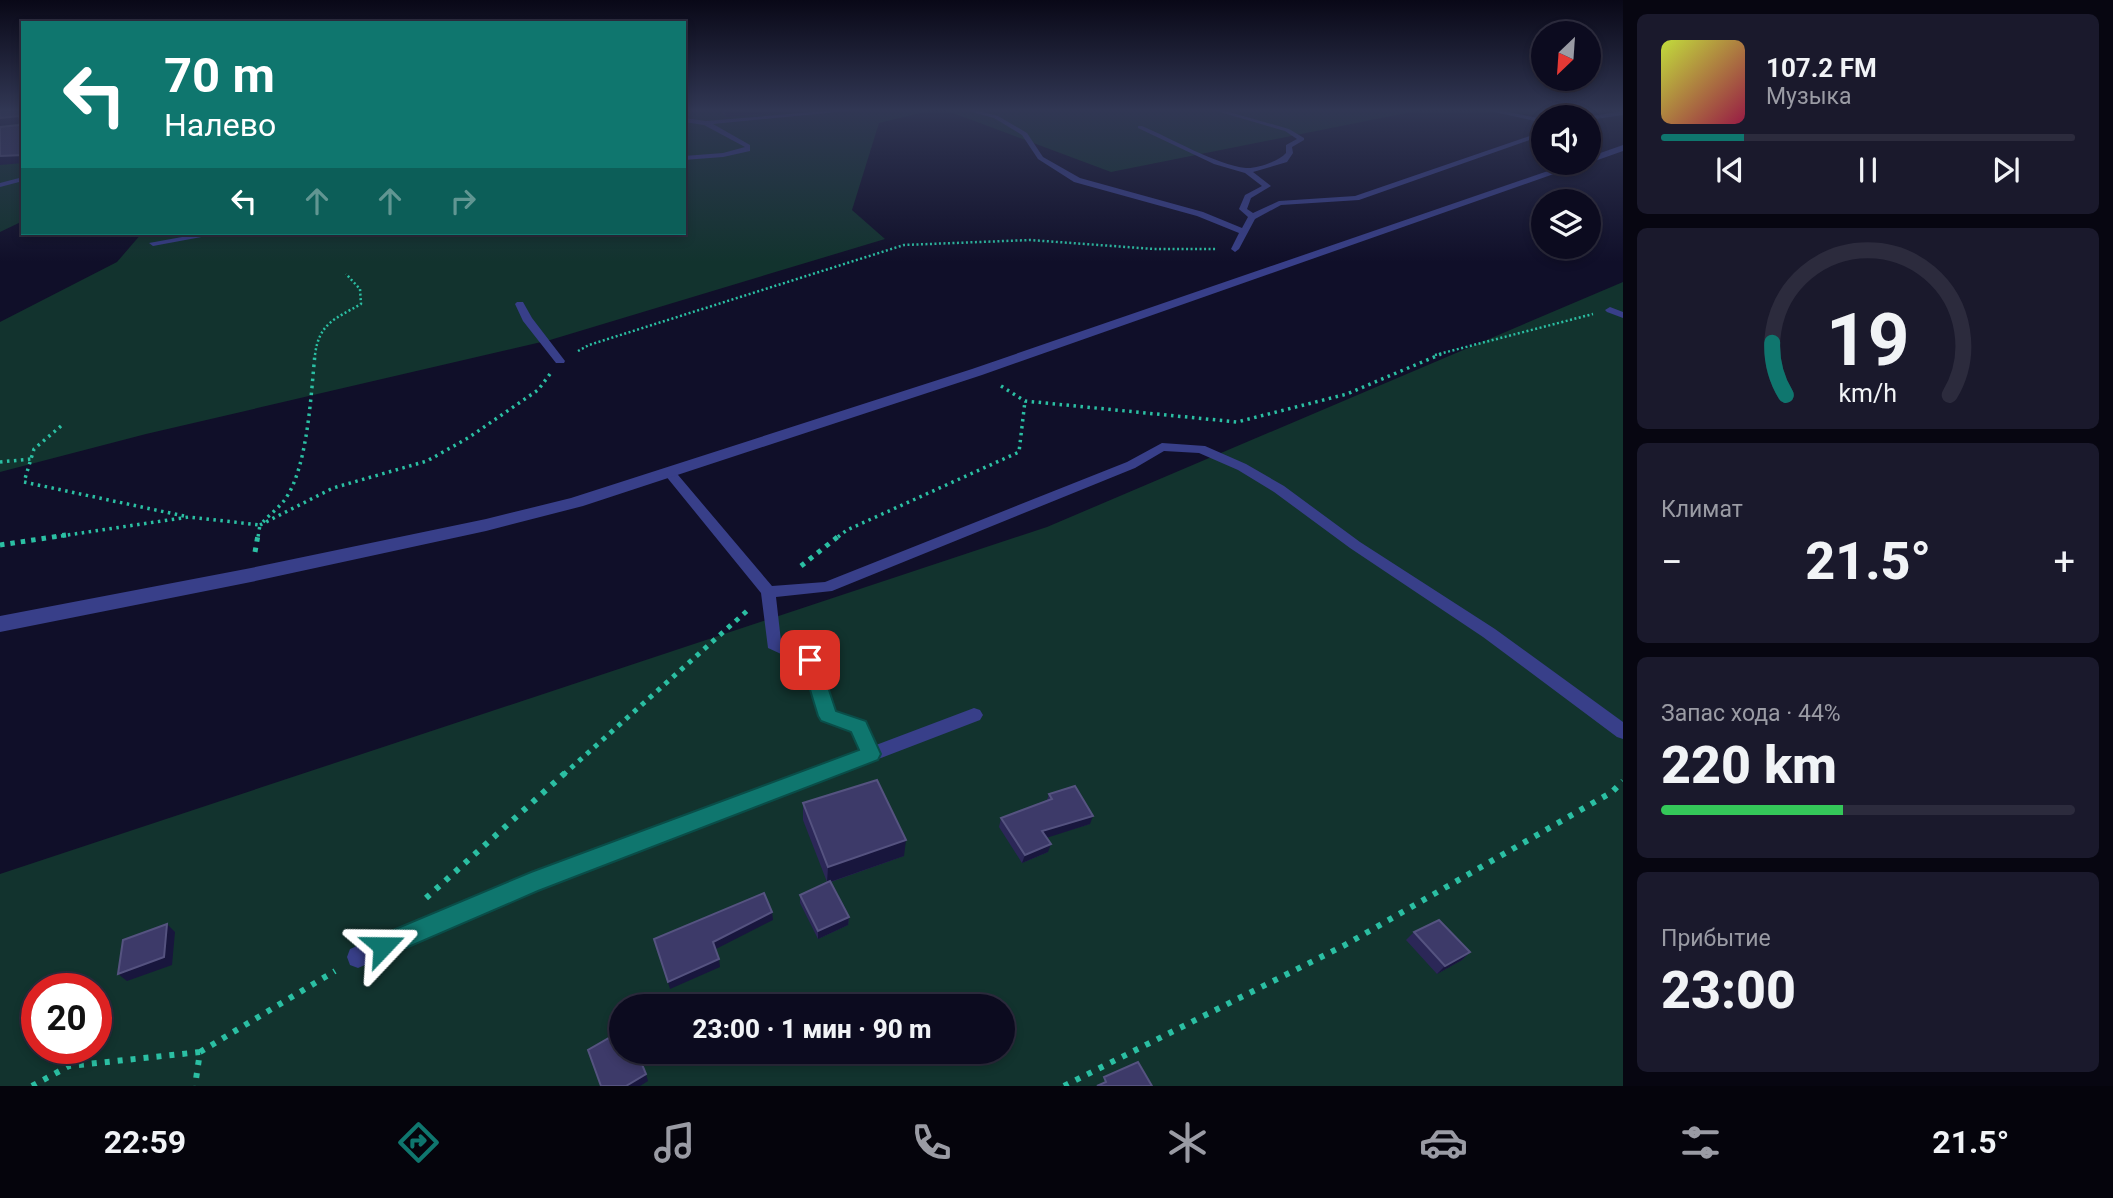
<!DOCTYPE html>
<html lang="ru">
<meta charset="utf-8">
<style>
:root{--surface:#0c0b1f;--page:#1a192c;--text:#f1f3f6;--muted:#9a9ba4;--line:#2c2b3d;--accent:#0f766e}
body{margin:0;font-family:Roboto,sans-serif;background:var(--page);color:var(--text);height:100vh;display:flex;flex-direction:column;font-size:26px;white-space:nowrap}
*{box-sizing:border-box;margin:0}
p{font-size:23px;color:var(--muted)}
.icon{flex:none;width:38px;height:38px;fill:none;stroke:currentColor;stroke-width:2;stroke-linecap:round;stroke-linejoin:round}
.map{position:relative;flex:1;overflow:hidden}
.drawer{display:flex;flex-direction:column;gap:14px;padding:14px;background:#070611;width:490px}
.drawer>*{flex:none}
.guide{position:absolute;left:21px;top:21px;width:665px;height:214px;border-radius:0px;box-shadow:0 4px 10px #0003,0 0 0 2px var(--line);background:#0f766e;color:#fff;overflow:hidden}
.needle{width:46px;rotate:205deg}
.buttons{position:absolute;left:1531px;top:21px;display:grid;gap:14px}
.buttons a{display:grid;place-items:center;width:70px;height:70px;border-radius:50%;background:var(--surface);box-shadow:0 4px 10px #0003,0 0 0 2px var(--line);font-size:35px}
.speed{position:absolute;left:21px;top:973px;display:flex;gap:14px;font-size:35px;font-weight:700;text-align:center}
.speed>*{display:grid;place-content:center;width:91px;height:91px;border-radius:50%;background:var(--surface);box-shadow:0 4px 10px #0003,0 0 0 2px var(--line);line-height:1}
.speed .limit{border:10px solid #d22;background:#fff;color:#111}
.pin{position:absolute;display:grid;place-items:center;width:60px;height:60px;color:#fff;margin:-30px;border-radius:14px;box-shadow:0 4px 10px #0006}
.me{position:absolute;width:77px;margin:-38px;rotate:67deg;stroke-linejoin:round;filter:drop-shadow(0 0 5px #0008)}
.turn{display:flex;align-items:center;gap:24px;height:147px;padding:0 28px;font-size:32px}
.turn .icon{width:91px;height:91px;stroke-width:2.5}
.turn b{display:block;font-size:49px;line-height:60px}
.lanes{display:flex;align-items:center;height:66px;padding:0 28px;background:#0003;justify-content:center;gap:35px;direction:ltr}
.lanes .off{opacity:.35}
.big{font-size:52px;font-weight:800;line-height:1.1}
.drawer .widget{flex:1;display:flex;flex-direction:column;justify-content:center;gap:10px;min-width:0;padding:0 24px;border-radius:10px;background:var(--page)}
.drawer .dial{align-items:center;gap:0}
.dial svg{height:182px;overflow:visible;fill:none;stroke:var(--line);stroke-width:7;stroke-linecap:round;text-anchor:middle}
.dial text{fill:var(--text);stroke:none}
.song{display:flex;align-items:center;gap:21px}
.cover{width:84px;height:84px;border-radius:10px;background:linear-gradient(135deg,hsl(70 70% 55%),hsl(340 70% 35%))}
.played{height:7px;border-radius:4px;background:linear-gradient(90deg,var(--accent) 20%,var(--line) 20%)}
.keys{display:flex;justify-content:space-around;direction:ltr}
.heat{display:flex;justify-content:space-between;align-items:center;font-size:38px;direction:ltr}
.charge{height:10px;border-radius:5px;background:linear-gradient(90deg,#34c759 44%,var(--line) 0)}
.trip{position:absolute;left:609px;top:994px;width:406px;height:70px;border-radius:35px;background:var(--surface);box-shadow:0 4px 10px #0003,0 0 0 2px var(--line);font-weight:800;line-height:70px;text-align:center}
.tab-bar{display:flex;height:112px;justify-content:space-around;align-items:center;background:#05040c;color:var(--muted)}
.tab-bar .icon{width:49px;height:49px}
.tab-bar .selected{color:var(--accent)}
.tab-bar b{font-size:32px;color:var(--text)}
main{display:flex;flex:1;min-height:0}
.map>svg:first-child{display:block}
.green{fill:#12332e;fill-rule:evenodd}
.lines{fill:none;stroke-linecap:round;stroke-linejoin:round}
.path-far3{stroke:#2bbfa3;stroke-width:2.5;stroke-dasharray:2 2.5;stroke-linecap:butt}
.path-far2{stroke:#2bbfa3;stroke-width:3.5;stroke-dasharray:2.5 4.5;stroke-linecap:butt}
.path-far1{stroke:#2bbfa3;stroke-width:5;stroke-dasharray:4.5 6;stroke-linecap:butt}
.path{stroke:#2bbfa3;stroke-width:6;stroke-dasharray:5 8;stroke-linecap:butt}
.service{fill:#383f89;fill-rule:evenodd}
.minor{fill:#383f89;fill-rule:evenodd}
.wall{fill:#2b2757}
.shaded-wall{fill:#18163d}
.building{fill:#3d3a69;stroke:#555380;stroke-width:2}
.route{fill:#0f766e;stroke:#0a4d48;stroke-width:2}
</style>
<main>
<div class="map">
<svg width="1623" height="1086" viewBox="0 0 1623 1086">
<rect width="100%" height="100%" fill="#100f29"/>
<!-- green -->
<path class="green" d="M0 110H23V221L0 232Z
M684 110H933L879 123 852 210 885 239 550 340 146 434 0 472V322L117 262 142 233H684Z
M945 110H1421L1111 172Z
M1463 110H1597L1572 117Z
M1623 282V1086H0V874L1047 527ZM37 989H96V1048H37ZM621 1006H1003V1052H621Z"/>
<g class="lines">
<!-- path-far3 -->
<path class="path-far3" d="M578 351 589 345 904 245 1030 240 1154 249H1216
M315 355C319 323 335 319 361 304L360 289 346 274
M1435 355 1593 314"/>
<!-- path-far2 -->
<path class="path-far2" d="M1001 386 1025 401 1237 422 1347 394 1441 354
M61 426 34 449 24 482 184 516
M0 462 31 459
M263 522C270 514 280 507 286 498 308 465 311 393 315 354
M260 525 333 488 427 461 468 438 538 390 550 374
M54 537 189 517 260 525 258 537
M838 537 847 530 1019 452 1025 401"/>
<!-- path-far1 -->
<path class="path-far1" d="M0 545 66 535
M255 552 258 535
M801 566 840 535
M563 775 748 610"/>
<!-- path -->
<path class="path" d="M426 898 565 773
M200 1052 335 971
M32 1086 69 1066 200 1052 195 1086
M1064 1086 1345 945 1612 792 1623 781"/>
<!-- service -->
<path class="service" d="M837 110H858L713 124 750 145V151L723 157 684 160V156L723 153 745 147 704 125 684 122V118L706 121Z
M965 110H974L998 116 1027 133 1043 157 1080 178 1203 212 1242 228 1248 217 1239 209 1245 195 1262 186 1245 173 1214 164 1138 128V126H1142C1171 138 1216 165 1246 168 1257 169 1279 161 1286 153V145L1297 139 1285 131 1213 110H1222L1289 129 1304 138V140L1292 147 1293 153 1287 162 1253 172 1271 186 1251 198 1247 209 1253 213 1279 201 1355 196 1544 131V135L1359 200 1281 205 1255 219 1239 249 1235 252 1231 249 1239 233 1197 216 1074 182 1038 159 1022 135 994 118Z
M1486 110H1497L1544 119V123Z
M1623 111V115L1589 120V117H1586Z
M23 177V181L0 187V183Z
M204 233H223L153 246 149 243Z
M517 302H523L532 318 565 361 564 363H556L523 321 515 304Z
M1610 307 1623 312V318L1607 312 1605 310Z
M1162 443 1205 446 1246 464 1284 486 1360 542 1495 629 1623 722V739L1617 737 1483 637 1350 548 1274 492 1238 470 1199 453 1164 451 1135 468 832 591 776 597 781 641 816 656 835 711 865 722 876 745 974 708 980 710 983 715 980 720 537 890 358 968 350 965 347 957 350 949 531 873 860 750 852 732 822 721 803 664 768 648 761 593 665 475 663 472 665 469H673L772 586 825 582 1127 462Z"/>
<!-- minor -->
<path class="minor" d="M1623 145V151L1592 162 1588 163 1589 157Z
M1571 163H1585L982 375 583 506 486 531 251 582 0 632V616L251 568 486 519 571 498 972 369Z"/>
</g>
<!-- wall -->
<path class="wall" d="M720 110H809L726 117Z
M1049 794 1090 824 1047 837 1048 852 1022 863 999 827 1001 818 1047 800Z
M803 803 904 856 831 882 849 917 848 925 818 939 800 903V895L827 882 803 820Z
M1414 932 1470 952 1462 960 1437 974 1406 940Z"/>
<!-- shaded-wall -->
<path class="shaded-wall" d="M744 110H809L726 117 725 111Z
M19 116 23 123 0 126V118Z
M23 155V163L0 165V156Z
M1093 816 1090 824 1040 840 1042 831Z
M906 840 904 856 827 883 828 867Z
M1051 844 1048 852 1022 863 1025 855Z
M772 912 773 920 714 950 713 942Z
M849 917 848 925 818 939V931Z
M167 924 175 932 172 965 127 981 118 974Z
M1470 952 1462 960 1437 974 1445 966Z
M719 959 720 967 670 989 668 982Z
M646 1074 648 1081 640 1086H626Z"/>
<!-- building -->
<path class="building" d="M0 110H23V155L0 156V127L19 125 21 122 19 116 0 118Z
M724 110H744L725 111Z
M877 780 906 840 828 867 803 803Z
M1075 786 1093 816 1042 831 1051 844 1025 855 1001 818 1052 799 1049 794Z
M830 881 849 917 818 931 800 895Z
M764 893 772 912 713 942 719 959 668 982 654 939Z
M1439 920 1470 952 1445 966 1414 932Z
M167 924 164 957 118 974 123 940Z
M621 1031V1052H637L646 1074 626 1086H601L588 1050Z
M1138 1062 1152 1086H1097L1106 1082 1104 1077Z"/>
<!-- sky -->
<linearGradient id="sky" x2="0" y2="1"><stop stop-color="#090817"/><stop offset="0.42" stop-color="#313754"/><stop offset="1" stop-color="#313754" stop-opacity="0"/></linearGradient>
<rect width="1623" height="262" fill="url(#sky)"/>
<!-- route -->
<path class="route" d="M810 653 816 655 819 660 836 711 866 721 881 754 878 760 538 891 383 958 374 955 371 946 374 938 531 872 859 750 851 732 821 721 818 716 801 660 803 655Z"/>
</svg>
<div class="buttons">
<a><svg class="needle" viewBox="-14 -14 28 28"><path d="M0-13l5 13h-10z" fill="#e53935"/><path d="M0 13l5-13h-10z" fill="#9a9ba4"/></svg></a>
<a><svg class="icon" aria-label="sound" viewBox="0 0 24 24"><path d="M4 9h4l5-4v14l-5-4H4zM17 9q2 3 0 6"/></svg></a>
<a><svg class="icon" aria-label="layers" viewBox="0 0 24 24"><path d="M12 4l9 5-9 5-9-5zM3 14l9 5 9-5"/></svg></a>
</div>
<div class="speed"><div class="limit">20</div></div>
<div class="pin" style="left:810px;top:660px;background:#d93025"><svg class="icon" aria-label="arrive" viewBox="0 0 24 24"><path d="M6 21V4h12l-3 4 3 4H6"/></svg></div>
<svg class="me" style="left:383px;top:946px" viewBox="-20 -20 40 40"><path d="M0-17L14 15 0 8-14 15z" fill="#0f766e" stroke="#fff" stroke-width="4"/></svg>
<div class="trip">23:00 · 1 мин · 90 m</div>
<div class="guide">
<div class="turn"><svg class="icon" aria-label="left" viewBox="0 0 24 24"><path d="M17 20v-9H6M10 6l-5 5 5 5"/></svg><div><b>70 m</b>Налево</div></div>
<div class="lanes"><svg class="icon" aria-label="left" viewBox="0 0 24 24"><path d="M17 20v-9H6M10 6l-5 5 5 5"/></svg><svg class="icon off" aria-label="ahead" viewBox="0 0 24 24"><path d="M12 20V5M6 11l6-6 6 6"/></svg><svg class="icon off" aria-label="ahead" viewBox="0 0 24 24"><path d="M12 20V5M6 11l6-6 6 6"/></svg><svg class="icon off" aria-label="right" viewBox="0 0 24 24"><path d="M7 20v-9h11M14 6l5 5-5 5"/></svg></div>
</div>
</div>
<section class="drawer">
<div class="widget">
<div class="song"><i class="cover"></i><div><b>107.2 FM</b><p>Музыка</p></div></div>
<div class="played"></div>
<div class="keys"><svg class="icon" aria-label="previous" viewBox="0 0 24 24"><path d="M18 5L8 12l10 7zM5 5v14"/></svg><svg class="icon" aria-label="pause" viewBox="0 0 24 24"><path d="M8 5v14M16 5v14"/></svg><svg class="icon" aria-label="next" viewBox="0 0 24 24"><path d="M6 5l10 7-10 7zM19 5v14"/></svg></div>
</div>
<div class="widget dial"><svg viewBox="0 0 100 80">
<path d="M14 69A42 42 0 1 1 86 69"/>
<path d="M14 69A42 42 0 0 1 8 46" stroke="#0f766e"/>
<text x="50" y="56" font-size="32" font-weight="700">19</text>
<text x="50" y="72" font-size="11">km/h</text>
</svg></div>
<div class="widget"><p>Климат</p>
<div class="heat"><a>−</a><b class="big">21.5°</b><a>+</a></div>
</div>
<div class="widget"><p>Запас хода · 44%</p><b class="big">220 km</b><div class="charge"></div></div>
<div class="widget"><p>Прибытие</p><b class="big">23:00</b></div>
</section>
</main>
<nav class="tab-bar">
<b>22:59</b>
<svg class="icon selected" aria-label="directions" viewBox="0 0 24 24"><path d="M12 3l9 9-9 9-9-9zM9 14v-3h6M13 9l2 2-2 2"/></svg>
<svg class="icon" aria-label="music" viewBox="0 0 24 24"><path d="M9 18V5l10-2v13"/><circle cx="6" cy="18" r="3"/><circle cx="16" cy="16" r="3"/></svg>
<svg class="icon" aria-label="phone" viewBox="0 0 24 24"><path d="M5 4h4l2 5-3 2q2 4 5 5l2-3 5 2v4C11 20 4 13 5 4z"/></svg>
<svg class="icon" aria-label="climate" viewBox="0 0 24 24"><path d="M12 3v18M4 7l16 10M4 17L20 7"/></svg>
<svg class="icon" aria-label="car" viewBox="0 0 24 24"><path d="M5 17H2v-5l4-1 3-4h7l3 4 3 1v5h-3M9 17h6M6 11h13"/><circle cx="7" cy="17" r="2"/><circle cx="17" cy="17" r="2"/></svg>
<svg class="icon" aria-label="filters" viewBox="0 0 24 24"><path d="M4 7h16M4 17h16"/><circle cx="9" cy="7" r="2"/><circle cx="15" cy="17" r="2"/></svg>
<b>21.5°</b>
</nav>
